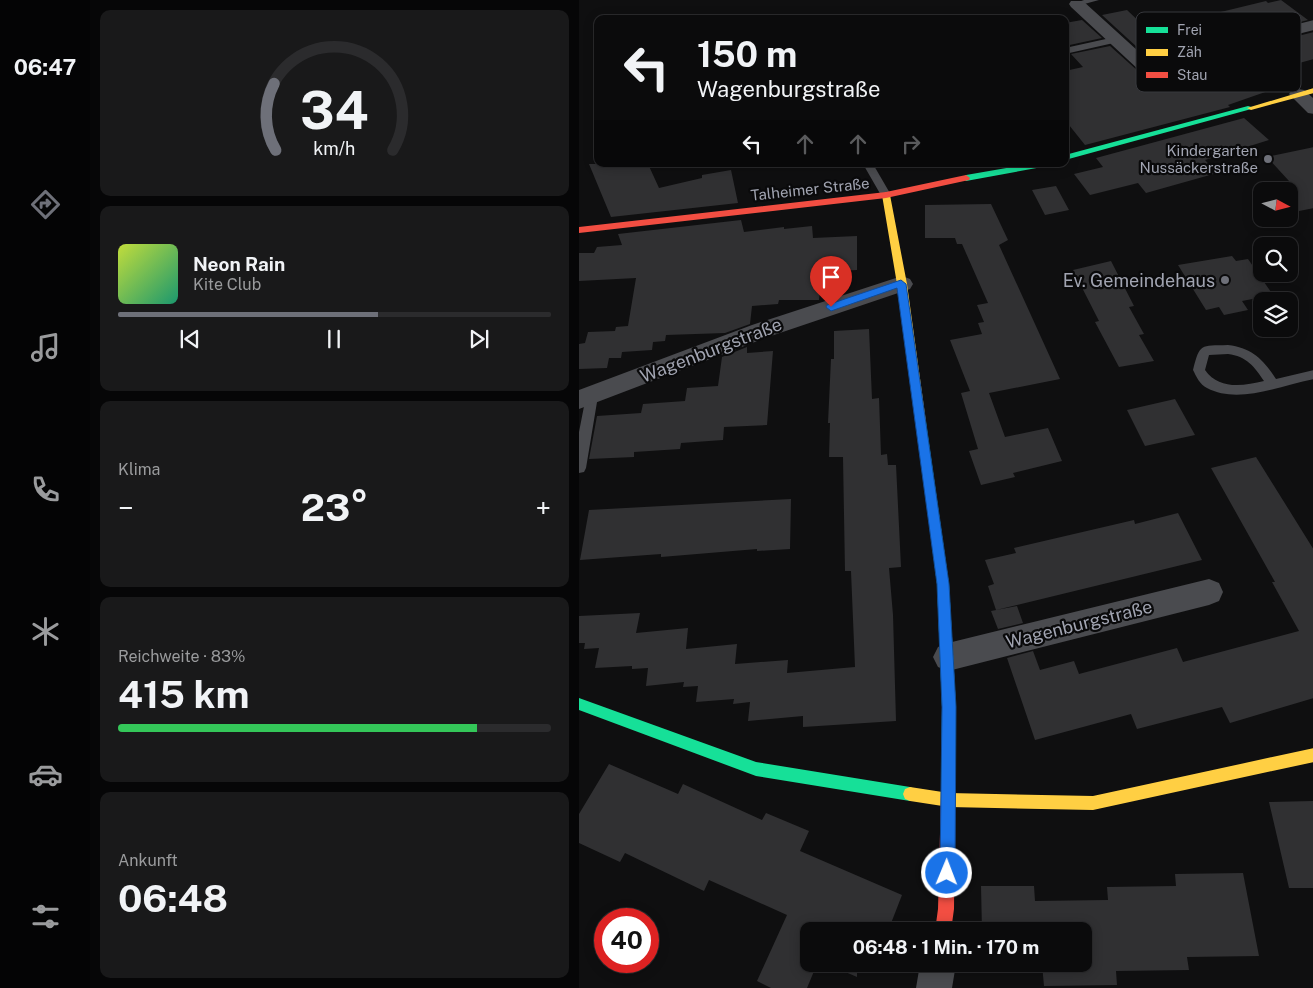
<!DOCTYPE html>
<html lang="de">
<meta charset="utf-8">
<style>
:root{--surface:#0b0b0c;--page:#19191a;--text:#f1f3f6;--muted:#9a9b9d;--line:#2b2b2d;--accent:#6e7079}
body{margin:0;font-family:"Public Sans",sans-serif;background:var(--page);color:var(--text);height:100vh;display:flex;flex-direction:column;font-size:19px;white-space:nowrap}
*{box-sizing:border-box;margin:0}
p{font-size:16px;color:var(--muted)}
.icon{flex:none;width:28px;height:28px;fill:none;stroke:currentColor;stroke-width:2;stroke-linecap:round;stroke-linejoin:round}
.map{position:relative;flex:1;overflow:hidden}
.sheet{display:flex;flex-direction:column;gap:10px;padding:10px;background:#060607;width:489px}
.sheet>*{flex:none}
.guide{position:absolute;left:15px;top:15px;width:475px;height:152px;border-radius:10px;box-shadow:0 2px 12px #0003,0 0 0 1px var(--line);background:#0b0b0c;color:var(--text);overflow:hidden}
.needle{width:32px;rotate:97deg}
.tools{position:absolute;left:674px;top:182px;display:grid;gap:10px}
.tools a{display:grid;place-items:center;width:45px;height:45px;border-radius:10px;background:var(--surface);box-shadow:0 2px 12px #0003,0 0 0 1px var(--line);font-size:25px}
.speed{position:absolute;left:15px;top:908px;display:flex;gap:10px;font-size:25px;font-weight:700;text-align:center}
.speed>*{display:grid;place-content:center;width:65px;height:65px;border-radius:50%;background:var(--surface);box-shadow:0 2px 12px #0003,0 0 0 1px var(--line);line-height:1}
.speed .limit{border:8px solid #d22;background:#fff;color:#111}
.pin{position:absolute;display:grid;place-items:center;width:42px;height:42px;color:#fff;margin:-51px -21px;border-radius:50% 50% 50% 0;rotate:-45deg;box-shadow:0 0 5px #0007}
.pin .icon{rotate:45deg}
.me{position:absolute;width:55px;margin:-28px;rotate:1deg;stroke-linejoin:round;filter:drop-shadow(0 0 4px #0008)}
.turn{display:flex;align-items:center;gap:18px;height:105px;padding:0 20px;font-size:22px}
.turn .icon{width:65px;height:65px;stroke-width:2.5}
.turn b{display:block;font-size:35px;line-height:42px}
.lanes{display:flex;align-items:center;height:48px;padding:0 20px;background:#0003;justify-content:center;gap:25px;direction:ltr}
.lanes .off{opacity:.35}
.big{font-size:38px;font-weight:700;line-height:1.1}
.sheet .widget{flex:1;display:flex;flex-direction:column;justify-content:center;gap:8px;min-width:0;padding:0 18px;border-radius:10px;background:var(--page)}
.sheet .dial{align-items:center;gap:0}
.dial svg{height:130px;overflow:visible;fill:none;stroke:var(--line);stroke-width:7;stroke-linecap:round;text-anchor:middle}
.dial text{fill:var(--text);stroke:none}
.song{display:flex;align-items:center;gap:15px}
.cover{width:60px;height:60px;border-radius:8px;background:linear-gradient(135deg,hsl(70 70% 55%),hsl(160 70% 35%))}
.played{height:5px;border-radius:2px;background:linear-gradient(90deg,var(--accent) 60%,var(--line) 60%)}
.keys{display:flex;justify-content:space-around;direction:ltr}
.heat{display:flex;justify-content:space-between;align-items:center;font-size:28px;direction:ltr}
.charge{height:8px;border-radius:4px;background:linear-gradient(90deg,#34c759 83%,var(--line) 0)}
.trip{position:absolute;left:221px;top:922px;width:292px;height:50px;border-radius:10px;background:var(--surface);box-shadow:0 2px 12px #0003,0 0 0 1px var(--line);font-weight:700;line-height:50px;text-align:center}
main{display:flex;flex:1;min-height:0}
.tab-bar{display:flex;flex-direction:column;width:90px;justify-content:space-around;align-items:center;background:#040405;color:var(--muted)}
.tab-bar .icon{width:35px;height:35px}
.tab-bar .on{color:var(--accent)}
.tab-bar b{font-size:22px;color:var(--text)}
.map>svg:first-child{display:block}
.building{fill:#303032}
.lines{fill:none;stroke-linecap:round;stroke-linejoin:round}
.lane{fill:#4a4b4f;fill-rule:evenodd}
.street{fill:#4a4b4f;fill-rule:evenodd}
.fast{fill:#16e098;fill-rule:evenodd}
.slow{fill:#ffcf43;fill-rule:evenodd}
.jam{fill:#f24e42;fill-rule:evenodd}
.route{fill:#1a73e8;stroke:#114b97}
.poi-dot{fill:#6e7079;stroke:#0a0a0b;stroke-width:2}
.labels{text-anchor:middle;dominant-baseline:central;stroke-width:4.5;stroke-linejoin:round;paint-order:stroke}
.far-poi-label{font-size:15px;fill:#a1a4b1;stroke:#0a0a0b;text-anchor:end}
.far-street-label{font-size:15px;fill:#a1a4b1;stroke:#0a0a0b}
.poi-label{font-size:18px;fill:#a1a4b1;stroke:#0a0a0b;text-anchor:end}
.street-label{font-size:18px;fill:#a1a4b1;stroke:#0a0a0b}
.key{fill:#0a0a0b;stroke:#37383d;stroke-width:1}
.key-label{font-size:14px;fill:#a1a4b1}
</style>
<main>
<nav class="tab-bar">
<b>06:47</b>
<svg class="icon on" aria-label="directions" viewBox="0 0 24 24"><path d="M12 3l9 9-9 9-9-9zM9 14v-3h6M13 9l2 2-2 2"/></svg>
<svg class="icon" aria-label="music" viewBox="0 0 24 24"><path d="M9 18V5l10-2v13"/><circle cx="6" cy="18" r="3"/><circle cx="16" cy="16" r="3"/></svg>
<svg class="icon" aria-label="phone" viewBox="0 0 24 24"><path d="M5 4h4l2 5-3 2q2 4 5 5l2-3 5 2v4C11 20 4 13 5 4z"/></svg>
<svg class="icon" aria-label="climate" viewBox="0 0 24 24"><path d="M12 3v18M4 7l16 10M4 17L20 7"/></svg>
<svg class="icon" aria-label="car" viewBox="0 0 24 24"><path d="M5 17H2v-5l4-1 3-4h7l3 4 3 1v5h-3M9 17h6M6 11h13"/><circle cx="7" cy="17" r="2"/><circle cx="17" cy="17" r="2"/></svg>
<svg class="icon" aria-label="filters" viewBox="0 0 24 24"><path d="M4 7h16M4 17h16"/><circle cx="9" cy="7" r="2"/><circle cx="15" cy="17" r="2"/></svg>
</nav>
<section class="sheet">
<div class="widget dial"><svg viewBox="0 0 100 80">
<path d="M14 69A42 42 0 1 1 86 69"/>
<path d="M14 69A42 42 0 0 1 13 28" stroke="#6e7079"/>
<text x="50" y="56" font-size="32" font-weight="700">34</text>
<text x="50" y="72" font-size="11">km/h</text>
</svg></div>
<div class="widget">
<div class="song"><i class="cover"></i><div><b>Neon Rain</b><p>Kite Club</p></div></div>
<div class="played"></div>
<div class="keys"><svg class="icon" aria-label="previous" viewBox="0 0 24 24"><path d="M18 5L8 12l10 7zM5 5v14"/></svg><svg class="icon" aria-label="pause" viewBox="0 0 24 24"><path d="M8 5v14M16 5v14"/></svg><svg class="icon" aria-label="next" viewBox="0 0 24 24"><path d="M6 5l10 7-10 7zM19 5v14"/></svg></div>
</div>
<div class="widget"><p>Klima</p>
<div class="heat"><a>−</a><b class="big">23°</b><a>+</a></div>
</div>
<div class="widget"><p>Reichweite · 83%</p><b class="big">415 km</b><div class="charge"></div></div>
<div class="widget"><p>Ankunft</p><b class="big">06:48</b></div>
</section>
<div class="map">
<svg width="735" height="988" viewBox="0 0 735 988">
<rect width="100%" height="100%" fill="#0f0f10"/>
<!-- building -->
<path class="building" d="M702 0 729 20 571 59 523 15 548 10 567 28 578 25 580 27 687 1 689 3Z
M503 20 523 38 486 46V23Z
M735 32V59L676 75 692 90 649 105 651 107 506 145 486 120V71L504 67 492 54 531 46 560 72 567 74Z
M665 118 690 140 626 160 638 173 567 193 559 183 511 195 495 174 524 167 517 158Z
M735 147V208L710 213V181L688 157Z
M10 164H69L80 188 123 178V175L152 170 159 203 32 217Z
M477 186 490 210 466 215 453 190Z
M412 204 429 240 420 245 481 379 410 393 426 437 469 428 483 461 434 473 436 477 402 485 390 451 399 449 382 393 391 391 371 340 403 334 399 323 405 322 398 305 409 303 383 244H378L376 238H346V205Z
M162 220 165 232 205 227V229L233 226 234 238 278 236V270L243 272 240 300H200L199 304 173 306 171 324 146 333 87 335 86 341 74 342 73 350 43 352 42 358H30L28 368 0 369V344L6 343 9 332 36 331 37 327 49 326 57 278 0 281V253H15L18 247 43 245 39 234Z
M653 256 657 261 669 259 694 295 663 301 669 310 645 315 640 307 627 310 599 265Z
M532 261 555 306 550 307 565 334 560 335 575 361 540 367 516 322 520 321 494 270Z
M290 329 293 399 300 398 302 455 308 454 309 465H317L322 567 310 568 314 615 317 721 224 727V716L169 721 171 702 154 704 155 699 117 702 119 686 104 687 105 682 67 686 69 668 53 669V666L16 668 20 648 5 649 6 643H0V616L61 613 57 633 109 628 107 649 158 644 156 664 209 660 208 673 276 667 272 571H266L264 457H250L251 423H249L252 359H255V331Z
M168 347V353L194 351 188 425 145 427 144 440 102 443 101 449 55 452V457L10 459 18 416 62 413 64 404 106 401 108 388 139 386 143 357Z
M596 399 616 435 566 446 548 410Z
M677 457 735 550V698L651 723 643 707 558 729 552 714 456 740 428 658 454 651 461 670 495 661 500 674 598 648 604 662 720 631 693 582H696L632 468Z
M212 499 211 549 178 551V549L82 557V554L1 560 10 510Z
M599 513 623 560 417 610 409 586 415 584 406 560 437 553 435 548 555 520 556 524Z
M438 606 444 623 419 629 412 611Z
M30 764 99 794 104 784 183 820 187 813 230 831 221 851 323 895 309 931H230V964H238L228 988H192L178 981 208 915 130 880 125 891 46 853 41 862 0 843V814Z
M735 801V888H710L690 802Z
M664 873 680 956 608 957 610 970 537 971 538 985 465 986 463 964H505V931H403L402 886H455L456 901 529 900 528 887 597 886 596 874Z
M248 964H278V977Z"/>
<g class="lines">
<!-- lane -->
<path class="lane" d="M505 0H520L498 6 494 4Z
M536 37 540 40 539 42 486 54V48Z
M284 164H294L312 195 311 197H303Z
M649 345C673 348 684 359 697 379L735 370V379C702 385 660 405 628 388 621 385 617 376 614 370 621 343 621 346 649 345ZM649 354C667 356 676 367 685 381 664 386 640 390 626 370L630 355Z
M13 391 17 393 19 396 7 468 5 472 0 473V432L7 396 9 393Z"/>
<!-- street -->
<path class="street" d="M492 1H504L570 61 735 20V30L567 72 561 71 492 7 490 4Z
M719 89 725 90 735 99V114L729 113 710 94 713 90Z
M323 276 331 279 334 284 331 289 189 337 0 409V390L173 325Z
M630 579 640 583 644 592 640 601 630 605 369 671 359 667 354 657 359 647 369 643Z
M341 964H377L373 988H337Z"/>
<!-- fast -->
<path class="fast" d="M669 106 676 108 486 160V155Z
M451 164H467L463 167 387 181 383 178 387 175Z
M342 418 347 422 370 584 377 707 376 796 374 801 369 803 364 801 362 796 363 707 358 584 337 422Z
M0 698 177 762 331 787 336 789 338 794 336 799 331 801 177 776 0 710Z"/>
<!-- slow -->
<path class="slow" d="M735 88V93L672 110 668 108Z
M307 192 311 195 328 284 347 422 342 426 337 422 318 284 303 195Z
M735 748V762L514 810 370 807 331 801 326 799 324 794 326 789 331 787 370 793 514 796Z"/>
<!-- jam -->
<path class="jam" d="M387 175 391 178 390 180 307 198 0 233V227L307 192Z
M369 789 374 791 376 796 375 909 372 931H356L359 909 362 796 364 791Z"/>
</g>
<!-- route -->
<path class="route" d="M322 280 327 284 370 584 377 707 376 873 373 878 368 880 363 878 361 873 363 707 358 584 318 288 252 311 247 307 248 305Z"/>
<!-- markers -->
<g class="poi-dot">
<circle cx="689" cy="159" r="5"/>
<circle cx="646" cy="280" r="5"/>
</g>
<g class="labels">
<!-- far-poi labels -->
<g class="far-poi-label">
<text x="679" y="150">Kindergarten<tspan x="679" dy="17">Nussäckerstraße</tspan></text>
</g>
<!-- far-street labels -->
<g class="far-street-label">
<text transform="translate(231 189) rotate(-6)">Talheimer Straße</text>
</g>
<!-- poi labels -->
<g class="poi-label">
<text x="636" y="280">Ev. Gemeindehaus</text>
</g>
<!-- street labels -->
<g class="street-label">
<text transform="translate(132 350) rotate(-21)">Wagenburgstraße</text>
<text transform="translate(500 624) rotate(-14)">Wagenburgstraße</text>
</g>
</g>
<!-- legend -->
<rect x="557" y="12" width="165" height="80" rx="8" class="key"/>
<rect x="567" y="27" width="22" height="6" fill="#16e098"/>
<rect x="567" y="49" width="22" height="7" fill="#ffcf43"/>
<rect x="567" y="72" width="22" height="6" fill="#f24e42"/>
<g class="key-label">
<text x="598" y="35">Frei</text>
<text x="598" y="57">Zäh</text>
<text x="598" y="80">Stau</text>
</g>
</svg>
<div class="tools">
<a><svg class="needle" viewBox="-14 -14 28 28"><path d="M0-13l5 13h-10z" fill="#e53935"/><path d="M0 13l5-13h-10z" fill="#9a9b9d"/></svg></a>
<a><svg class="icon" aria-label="search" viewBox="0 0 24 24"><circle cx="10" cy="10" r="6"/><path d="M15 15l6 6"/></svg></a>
<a><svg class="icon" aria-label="layers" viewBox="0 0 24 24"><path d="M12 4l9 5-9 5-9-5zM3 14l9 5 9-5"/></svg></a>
</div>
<div class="speed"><div class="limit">40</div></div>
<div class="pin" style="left:252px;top:307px;background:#d93025"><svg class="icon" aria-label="arrive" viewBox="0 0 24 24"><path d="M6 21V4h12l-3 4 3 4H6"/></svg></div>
<svg class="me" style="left:368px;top:873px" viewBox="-20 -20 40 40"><circle r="17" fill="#1a73e8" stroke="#fff" stroke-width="3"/><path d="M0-11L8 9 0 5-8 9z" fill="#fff"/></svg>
<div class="trip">06:48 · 1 Min. · 170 m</div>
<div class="guide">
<div class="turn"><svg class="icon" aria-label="left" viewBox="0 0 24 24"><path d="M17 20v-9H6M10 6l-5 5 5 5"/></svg><div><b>150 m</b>Wagenburgstraße</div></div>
<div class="lanes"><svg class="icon" aria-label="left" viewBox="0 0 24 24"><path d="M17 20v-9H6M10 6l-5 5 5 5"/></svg><svg class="icon off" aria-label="ahead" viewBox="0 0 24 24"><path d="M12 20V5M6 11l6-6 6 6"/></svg><svg class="icon off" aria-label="ahead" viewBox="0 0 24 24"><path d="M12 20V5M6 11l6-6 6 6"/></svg><svg class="icon off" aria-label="right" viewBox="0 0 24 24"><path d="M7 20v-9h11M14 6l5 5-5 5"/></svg></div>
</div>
</div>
</main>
